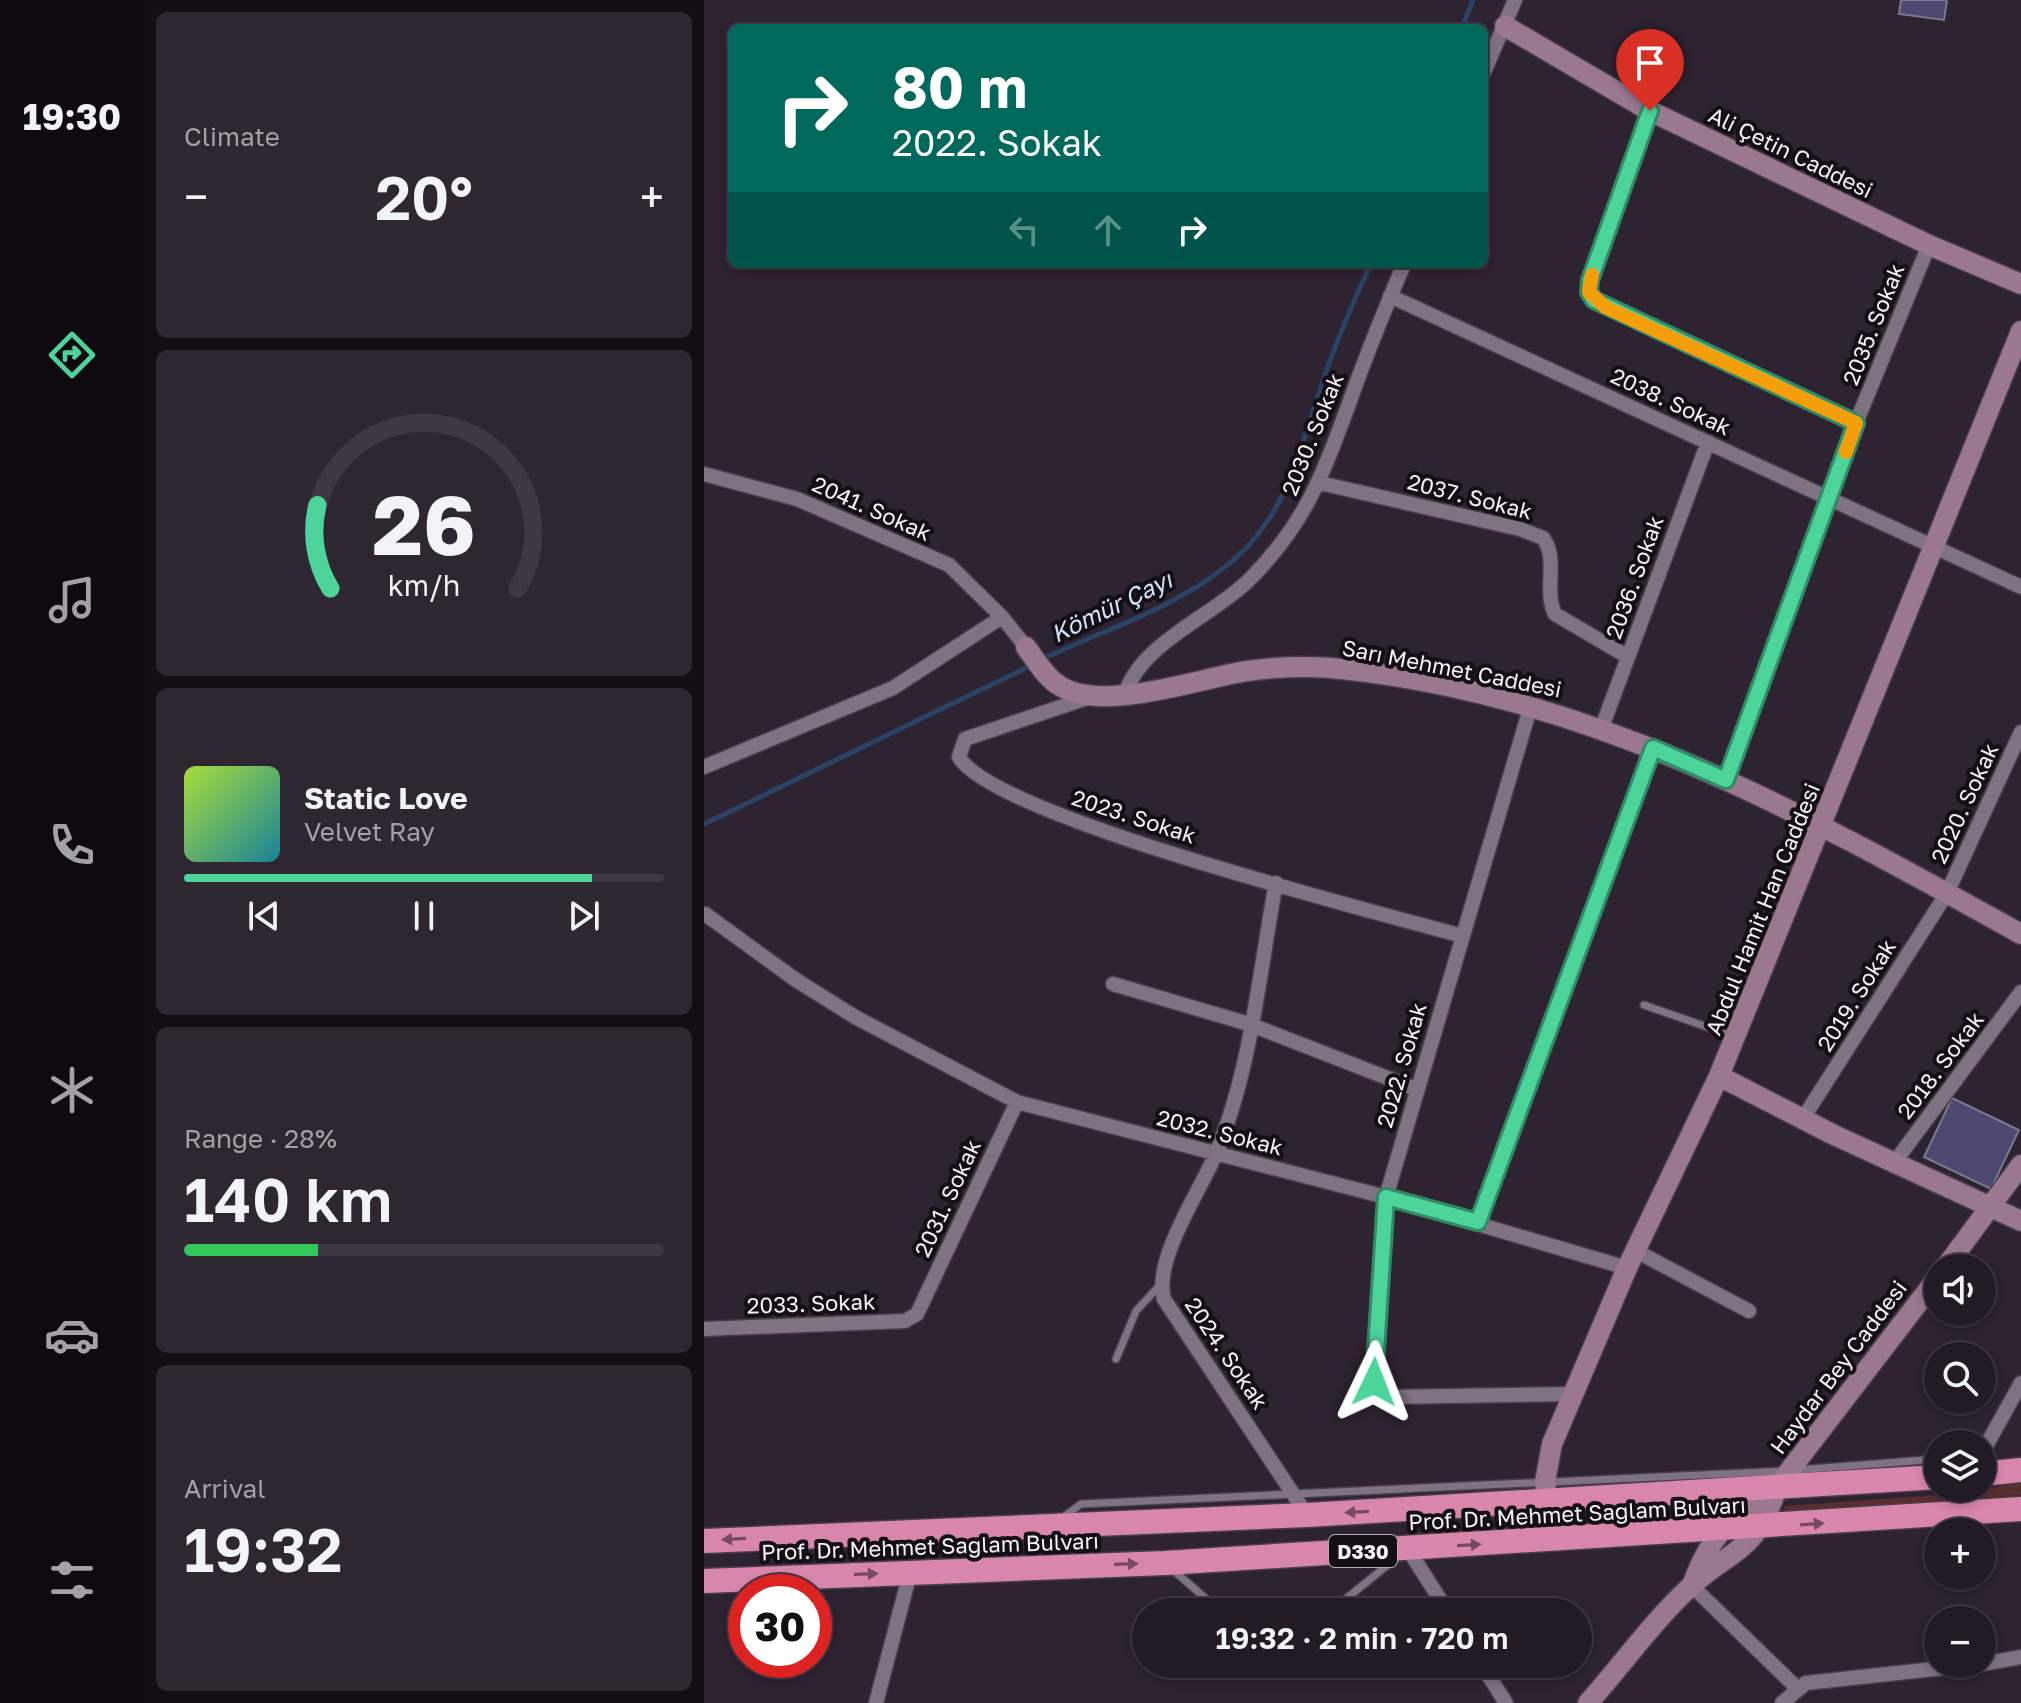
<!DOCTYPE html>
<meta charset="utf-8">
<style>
:root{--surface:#221a25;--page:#2e2732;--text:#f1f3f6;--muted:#a2a1a7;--line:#3f3842;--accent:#4cd49b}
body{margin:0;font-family:"Golos Text",sans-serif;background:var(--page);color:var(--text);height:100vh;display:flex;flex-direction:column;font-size:30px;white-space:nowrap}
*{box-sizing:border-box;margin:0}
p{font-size:26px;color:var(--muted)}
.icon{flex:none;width:44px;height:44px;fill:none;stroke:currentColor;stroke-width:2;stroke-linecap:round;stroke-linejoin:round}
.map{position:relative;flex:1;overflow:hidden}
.details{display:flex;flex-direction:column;gap:12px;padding:12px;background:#130e14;width:560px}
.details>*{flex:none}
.guide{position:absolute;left:24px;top:24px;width:760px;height:244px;border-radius:12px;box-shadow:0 4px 12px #0003,0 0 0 2px var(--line);background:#00695c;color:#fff;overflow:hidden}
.fabs{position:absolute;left:1220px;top:1254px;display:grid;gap:16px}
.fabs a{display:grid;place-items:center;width:72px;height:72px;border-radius:50%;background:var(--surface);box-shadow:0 4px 12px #0003,0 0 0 2px var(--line);font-size:40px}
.speed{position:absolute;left:24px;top:1574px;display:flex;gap:16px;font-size:40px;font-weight:700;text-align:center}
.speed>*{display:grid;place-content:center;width:104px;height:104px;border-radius:50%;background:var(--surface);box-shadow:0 4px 12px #0003,0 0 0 2px var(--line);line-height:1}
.speed .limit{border:12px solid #d22;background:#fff;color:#111}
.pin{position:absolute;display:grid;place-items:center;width:68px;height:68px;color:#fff;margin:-82px -34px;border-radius:50% 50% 50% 0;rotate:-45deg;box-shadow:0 0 8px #0007}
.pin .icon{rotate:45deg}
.me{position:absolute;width:88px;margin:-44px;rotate:2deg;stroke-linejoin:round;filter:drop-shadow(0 0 6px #0008)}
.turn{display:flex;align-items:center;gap:28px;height:168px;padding:0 32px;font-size:36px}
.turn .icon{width:104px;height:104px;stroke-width:2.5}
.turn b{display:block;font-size:56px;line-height:68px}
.lanes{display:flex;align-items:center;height:76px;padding:0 32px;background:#0003;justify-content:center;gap:40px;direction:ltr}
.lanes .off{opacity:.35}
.big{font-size:60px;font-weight:600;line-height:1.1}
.details .tile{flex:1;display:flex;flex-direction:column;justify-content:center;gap:12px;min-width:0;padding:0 28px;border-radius:12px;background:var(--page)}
.details .dial{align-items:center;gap:0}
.dial svg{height:208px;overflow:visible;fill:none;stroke:var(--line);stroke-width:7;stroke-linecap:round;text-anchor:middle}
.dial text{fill:var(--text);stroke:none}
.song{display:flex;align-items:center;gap:24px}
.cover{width:96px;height:96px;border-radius:12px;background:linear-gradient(135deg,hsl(80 70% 55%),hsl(190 70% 35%))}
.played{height:8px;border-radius:4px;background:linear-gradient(90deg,var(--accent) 85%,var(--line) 85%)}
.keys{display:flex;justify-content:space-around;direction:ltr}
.heat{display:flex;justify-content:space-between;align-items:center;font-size:44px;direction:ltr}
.charge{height:12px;border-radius:6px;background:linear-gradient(90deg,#34c759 28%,var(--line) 0)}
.trip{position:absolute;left:428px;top:1598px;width:460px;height:80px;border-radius:40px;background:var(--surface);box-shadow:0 4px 12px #0003,0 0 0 2px var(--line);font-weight:600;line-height:80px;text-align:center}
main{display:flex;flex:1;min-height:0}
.tab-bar{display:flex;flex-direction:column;width:144px;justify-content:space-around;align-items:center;background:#0e0a0f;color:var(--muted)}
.tab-bar .icon{width:56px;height:56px}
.tab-bar .active{color:var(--accent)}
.tab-bar b{font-size:36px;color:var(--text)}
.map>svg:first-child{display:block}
.green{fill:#582f2e}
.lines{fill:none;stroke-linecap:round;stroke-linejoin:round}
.stream{stroke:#2a4364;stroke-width:5}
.building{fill:#4c4870;stroke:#7a798d;stroke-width:2}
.lane-casing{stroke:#483e4a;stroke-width:10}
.street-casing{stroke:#483e4a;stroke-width:17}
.secondary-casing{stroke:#483e4a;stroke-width:23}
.highway-casing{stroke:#483e4a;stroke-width:27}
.lane{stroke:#7f7283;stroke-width:7}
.street{stroke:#7f7283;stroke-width:14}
.secondary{stroke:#9a7890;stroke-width:20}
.highway{stroke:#d986ad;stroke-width:24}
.oneway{fill:#764a61}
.route-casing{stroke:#318a65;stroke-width:20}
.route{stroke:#4cd49b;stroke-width:14}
.slow{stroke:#f59e0b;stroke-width:14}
.labels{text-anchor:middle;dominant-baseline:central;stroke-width:8;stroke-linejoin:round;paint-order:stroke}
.shield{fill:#140f15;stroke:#b4adb5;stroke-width:2}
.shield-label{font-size:20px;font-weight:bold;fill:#f8f1fa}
.street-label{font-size:22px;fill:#f8f1fa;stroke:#140f15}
.water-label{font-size:24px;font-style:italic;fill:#d2e3fb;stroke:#140f15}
</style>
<main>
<nav class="tab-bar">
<b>19:30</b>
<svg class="icon active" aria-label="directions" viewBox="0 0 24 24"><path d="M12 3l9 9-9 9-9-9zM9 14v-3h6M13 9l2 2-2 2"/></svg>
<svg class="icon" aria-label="music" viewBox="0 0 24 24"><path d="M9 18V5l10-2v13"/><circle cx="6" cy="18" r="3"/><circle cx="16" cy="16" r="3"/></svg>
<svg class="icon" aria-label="phone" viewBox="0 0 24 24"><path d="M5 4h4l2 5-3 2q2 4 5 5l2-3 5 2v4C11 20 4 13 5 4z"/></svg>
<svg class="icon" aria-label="climate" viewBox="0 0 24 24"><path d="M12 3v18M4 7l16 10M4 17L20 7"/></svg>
<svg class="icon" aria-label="car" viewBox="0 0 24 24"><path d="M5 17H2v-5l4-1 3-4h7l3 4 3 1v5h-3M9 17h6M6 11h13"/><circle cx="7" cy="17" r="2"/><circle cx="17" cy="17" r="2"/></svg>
<svg class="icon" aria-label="filters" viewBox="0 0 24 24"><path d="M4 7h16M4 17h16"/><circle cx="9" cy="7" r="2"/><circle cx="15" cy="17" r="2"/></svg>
</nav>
<section class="details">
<div class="tile"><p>Climate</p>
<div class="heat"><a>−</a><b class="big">20°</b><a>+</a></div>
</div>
<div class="tile dial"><svg viewBox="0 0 100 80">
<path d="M14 69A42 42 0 1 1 86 69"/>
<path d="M14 69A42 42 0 0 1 9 37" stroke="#4cd49b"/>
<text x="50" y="56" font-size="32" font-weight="700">26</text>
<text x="50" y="72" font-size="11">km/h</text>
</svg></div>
<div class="tile">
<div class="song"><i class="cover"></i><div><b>Static Love</b><p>Velvet Ray</p></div></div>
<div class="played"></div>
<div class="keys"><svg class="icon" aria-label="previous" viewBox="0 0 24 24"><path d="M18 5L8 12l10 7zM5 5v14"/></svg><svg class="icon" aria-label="pause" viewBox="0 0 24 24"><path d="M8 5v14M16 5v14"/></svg><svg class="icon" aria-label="next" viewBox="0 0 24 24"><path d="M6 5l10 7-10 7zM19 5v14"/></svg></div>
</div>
<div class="tile"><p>Range · 28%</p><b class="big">140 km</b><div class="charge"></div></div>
<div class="tile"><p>Arrival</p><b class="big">19:32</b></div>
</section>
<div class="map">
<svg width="1317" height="1703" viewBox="0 0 1317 1703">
<rect width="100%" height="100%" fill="#2e2331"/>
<!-- green -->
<path class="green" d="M1317 1482V1495L1080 1514V1506L1262 1493Z"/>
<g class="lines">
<!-- stream -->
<path class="stream" d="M758 28 769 0
M339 659C399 630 464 611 517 570 580 522 592 464 615 393 629 349 647 306 667 264
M0 824 330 664"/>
</g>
<!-- building -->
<path class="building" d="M1197 0H1243L1240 20 1195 14Z
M1248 1098 1315 1130 1287 1189 1220 1157Z
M603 1599 605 1612H566L565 1604Z"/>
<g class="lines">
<!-- lane casing -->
<g class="lane-casing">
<path id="lane" d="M940 1005 1029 1036
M412 1359 432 1311 456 1285
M1093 1470 1234 1459
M358 1518 377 1504 1080 1471
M468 1569 517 1612
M605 1610 633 1606 696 1555"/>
</g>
<!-- street casing -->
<g class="street-casing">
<path id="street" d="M780 72 811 0
M946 111 886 280 885 292 890 300 1152 423
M686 296 1317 587
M0 474 93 499 245 565 298 617
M616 483 816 529 839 538C855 559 839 590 851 614L924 657
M421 694C437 642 512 615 549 576 604 519 619 473 646 401 662 355 681 309 700 264
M386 697 261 739 255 757C290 817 674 912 758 936
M827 705 682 1197 923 1268
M898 727 1004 442
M0 767 189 688 298 617 322 647
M1022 780 1152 423 1225 245
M572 883C555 973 547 1073 510 1158 494 1194 449 1261 460 1299L603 1515
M1 914 92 980 151 1017 313 1102 682 1197 669 1371 672 1386 683 1397 869 1394
M409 984 545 1024 712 1089
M1098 1120 1243 893 1317 732
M1190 1163 1317 992
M774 1222 949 748
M932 1251 1045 1311
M0 1329 201 1321 213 1314 313 1102
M1278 1453 1317 1383
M704 1549 744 1612
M988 1586 1093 1688
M777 1664 802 1703
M1278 1664 1317 1657
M172 1703 206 1573
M1078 1703 1102 1683 1276 1664"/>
</g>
<!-- secondary casing -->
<g class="secondary-casing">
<path id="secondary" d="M801 26 946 111 1225 245 1317 284
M322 647C331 659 340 675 353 684 395 715 495 678 543 671 571 667 599 666 627 668 883 692 1097 812 1317 934
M1015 1076 1128 1134 1317 1221
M1241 1268 1317 1165
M843 1501 841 1482 848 1444 923 1268 1015 1076 1317 331
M988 1586C1006 1534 1028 1516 1073 1487
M884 1703C918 1665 949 1621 986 1587 1030 1547 1053 1552 1073 1487L1234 1277"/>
</g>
<!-- highway casing -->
<g class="highway-casing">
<path id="highway" d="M1278 1474 1317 1470
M0 1541 603 1515 1234 1477
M0 1581 461 1563 1317 1509"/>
</g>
<!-- lane -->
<use href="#lane" class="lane"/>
<!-- street -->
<use href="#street" class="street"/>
<!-- secondary -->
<use href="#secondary" class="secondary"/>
<!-- highway -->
<use href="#highway" class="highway"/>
</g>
<!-- one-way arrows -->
<defs><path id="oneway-solid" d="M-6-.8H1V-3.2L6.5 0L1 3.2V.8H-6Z" transform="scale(2)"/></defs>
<g class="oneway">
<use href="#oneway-solid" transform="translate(653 1512) rotate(177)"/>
<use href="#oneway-solid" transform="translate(1108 1524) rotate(-4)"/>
<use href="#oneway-solid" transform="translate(30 1539) rotate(177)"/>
<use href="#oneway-solid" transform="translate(765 1545) rotate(-3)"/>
<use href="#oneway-solid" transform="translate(422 1564) rotate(-2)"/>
<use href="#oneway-solid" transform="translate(162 1574) rotate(-2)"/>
</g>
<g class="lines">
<!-- route casing -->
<g class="route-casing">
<path id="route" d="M670 1382 682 1197 774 1222 949 748 1022 780 1152 423 890 300 885 292 886 280 946 111"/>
</g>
<!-- route -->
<use href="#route" class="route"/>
<!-- slow -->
<path class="slow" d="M888 275 885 292 901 307 1152 423 1142 452"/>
</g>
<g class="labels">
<!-- shield labels -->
<rect class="shield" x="625" y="1535" width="68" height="32" rx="6"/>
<g class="shield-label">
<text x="659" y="1551">D330</text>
</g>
<!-- street labels -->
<g class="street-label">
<text transform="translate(1087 152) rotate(26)">Ali Çetin Caddesi</text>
<text transform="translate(1169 324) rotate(-68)">2035. Sokak</text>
<text transform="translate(967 401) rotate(25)">2038. Sokak</text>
<text transform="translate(608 434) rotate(-68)">2030. Sokak</text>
<text transform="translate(766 496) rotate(14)">2037. Sokak</text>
<text transform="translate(168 508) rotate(24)">2041. Sokak</text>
<text transform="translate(930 577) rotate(-70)">2036. Sokak</text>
<text transform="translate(748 668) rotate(11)">Sarı Mehmet Caddesi</text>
<text transform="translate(1260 803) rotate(-65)">2020. Sokak</text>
<text transform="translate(430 816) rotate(18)">2023. Sokak</text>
<text transform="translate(1058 909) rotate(-68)">Abdul Hamit Han Caddesi</text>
<text transform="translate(1152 995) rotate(-58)">2019. Sokak</text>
<text transform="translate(697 1065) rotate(-74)">2022. Sokak</text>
<text transform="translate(1236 1065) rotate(-53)">2018. Sokak</text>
<text transform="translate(516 1132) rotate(14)">2032. Sokak</text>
<text transform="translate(243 1198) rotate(-65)">2031. Sokak</text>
<text transform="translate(107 1303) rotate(-2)">2033. Sokak</text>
<text transform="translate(523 1353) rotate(56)">2024. Sokak</text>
<text transform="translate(1134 1367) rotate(-53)">Haydar Bey Caddesi</text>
<text transform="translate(873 1513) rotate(-3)">Prof. Dr. Mehmet Sağlam Bulvarı</text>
<text transform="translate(226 1546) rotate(-2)">Prof. Dr. Mehmet Sağlam Bulvarı</text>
</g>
<!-- water labels -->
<g class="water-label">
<text transform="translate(407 606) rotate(-26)">Kömür Çayı</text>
</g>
</g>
</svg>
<div class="fabs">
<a><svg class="icon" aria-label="sound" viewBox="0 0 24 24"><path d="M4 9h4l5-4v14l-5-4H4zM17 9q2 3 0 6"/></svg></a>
<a><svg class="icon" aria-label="search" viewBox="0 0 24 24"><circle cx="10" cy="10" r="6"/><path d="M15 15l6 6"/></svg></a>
<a><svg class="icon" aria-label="layers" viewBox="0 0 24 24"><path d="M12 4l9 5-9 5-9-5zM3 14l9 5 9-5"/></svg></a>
<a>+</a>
<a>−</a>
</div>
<div class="speed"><div class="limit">30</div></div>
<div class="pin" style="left:946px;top:111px;background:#d93025"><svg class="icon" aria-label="arrive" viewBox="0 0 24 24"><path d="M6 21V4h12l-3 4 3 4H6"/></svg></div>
<svg class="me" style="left:670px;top:1382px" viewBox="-20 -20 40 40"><path d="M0-17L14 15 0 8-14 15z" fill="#4cd49b" stroke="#fff" stroke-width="4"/></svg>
<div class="trip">19:32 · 2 min · 720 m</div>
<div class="guide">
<div class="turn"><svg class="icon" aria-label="right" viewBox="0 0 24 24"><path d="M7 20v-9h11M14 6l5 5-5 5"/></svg><div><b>80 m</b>2022. Sokak</div></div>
<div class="lanes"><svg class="icon off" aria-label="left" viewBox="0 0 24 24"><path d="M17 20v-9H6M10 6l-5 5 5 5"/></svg><svg class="icon off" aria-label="ahead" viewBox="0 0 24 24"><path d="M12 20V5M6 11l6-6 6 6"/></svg><svg class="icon" aria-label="right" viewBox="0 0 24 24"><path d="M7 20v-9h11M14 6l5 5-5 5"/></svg></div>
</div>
</div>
</main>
